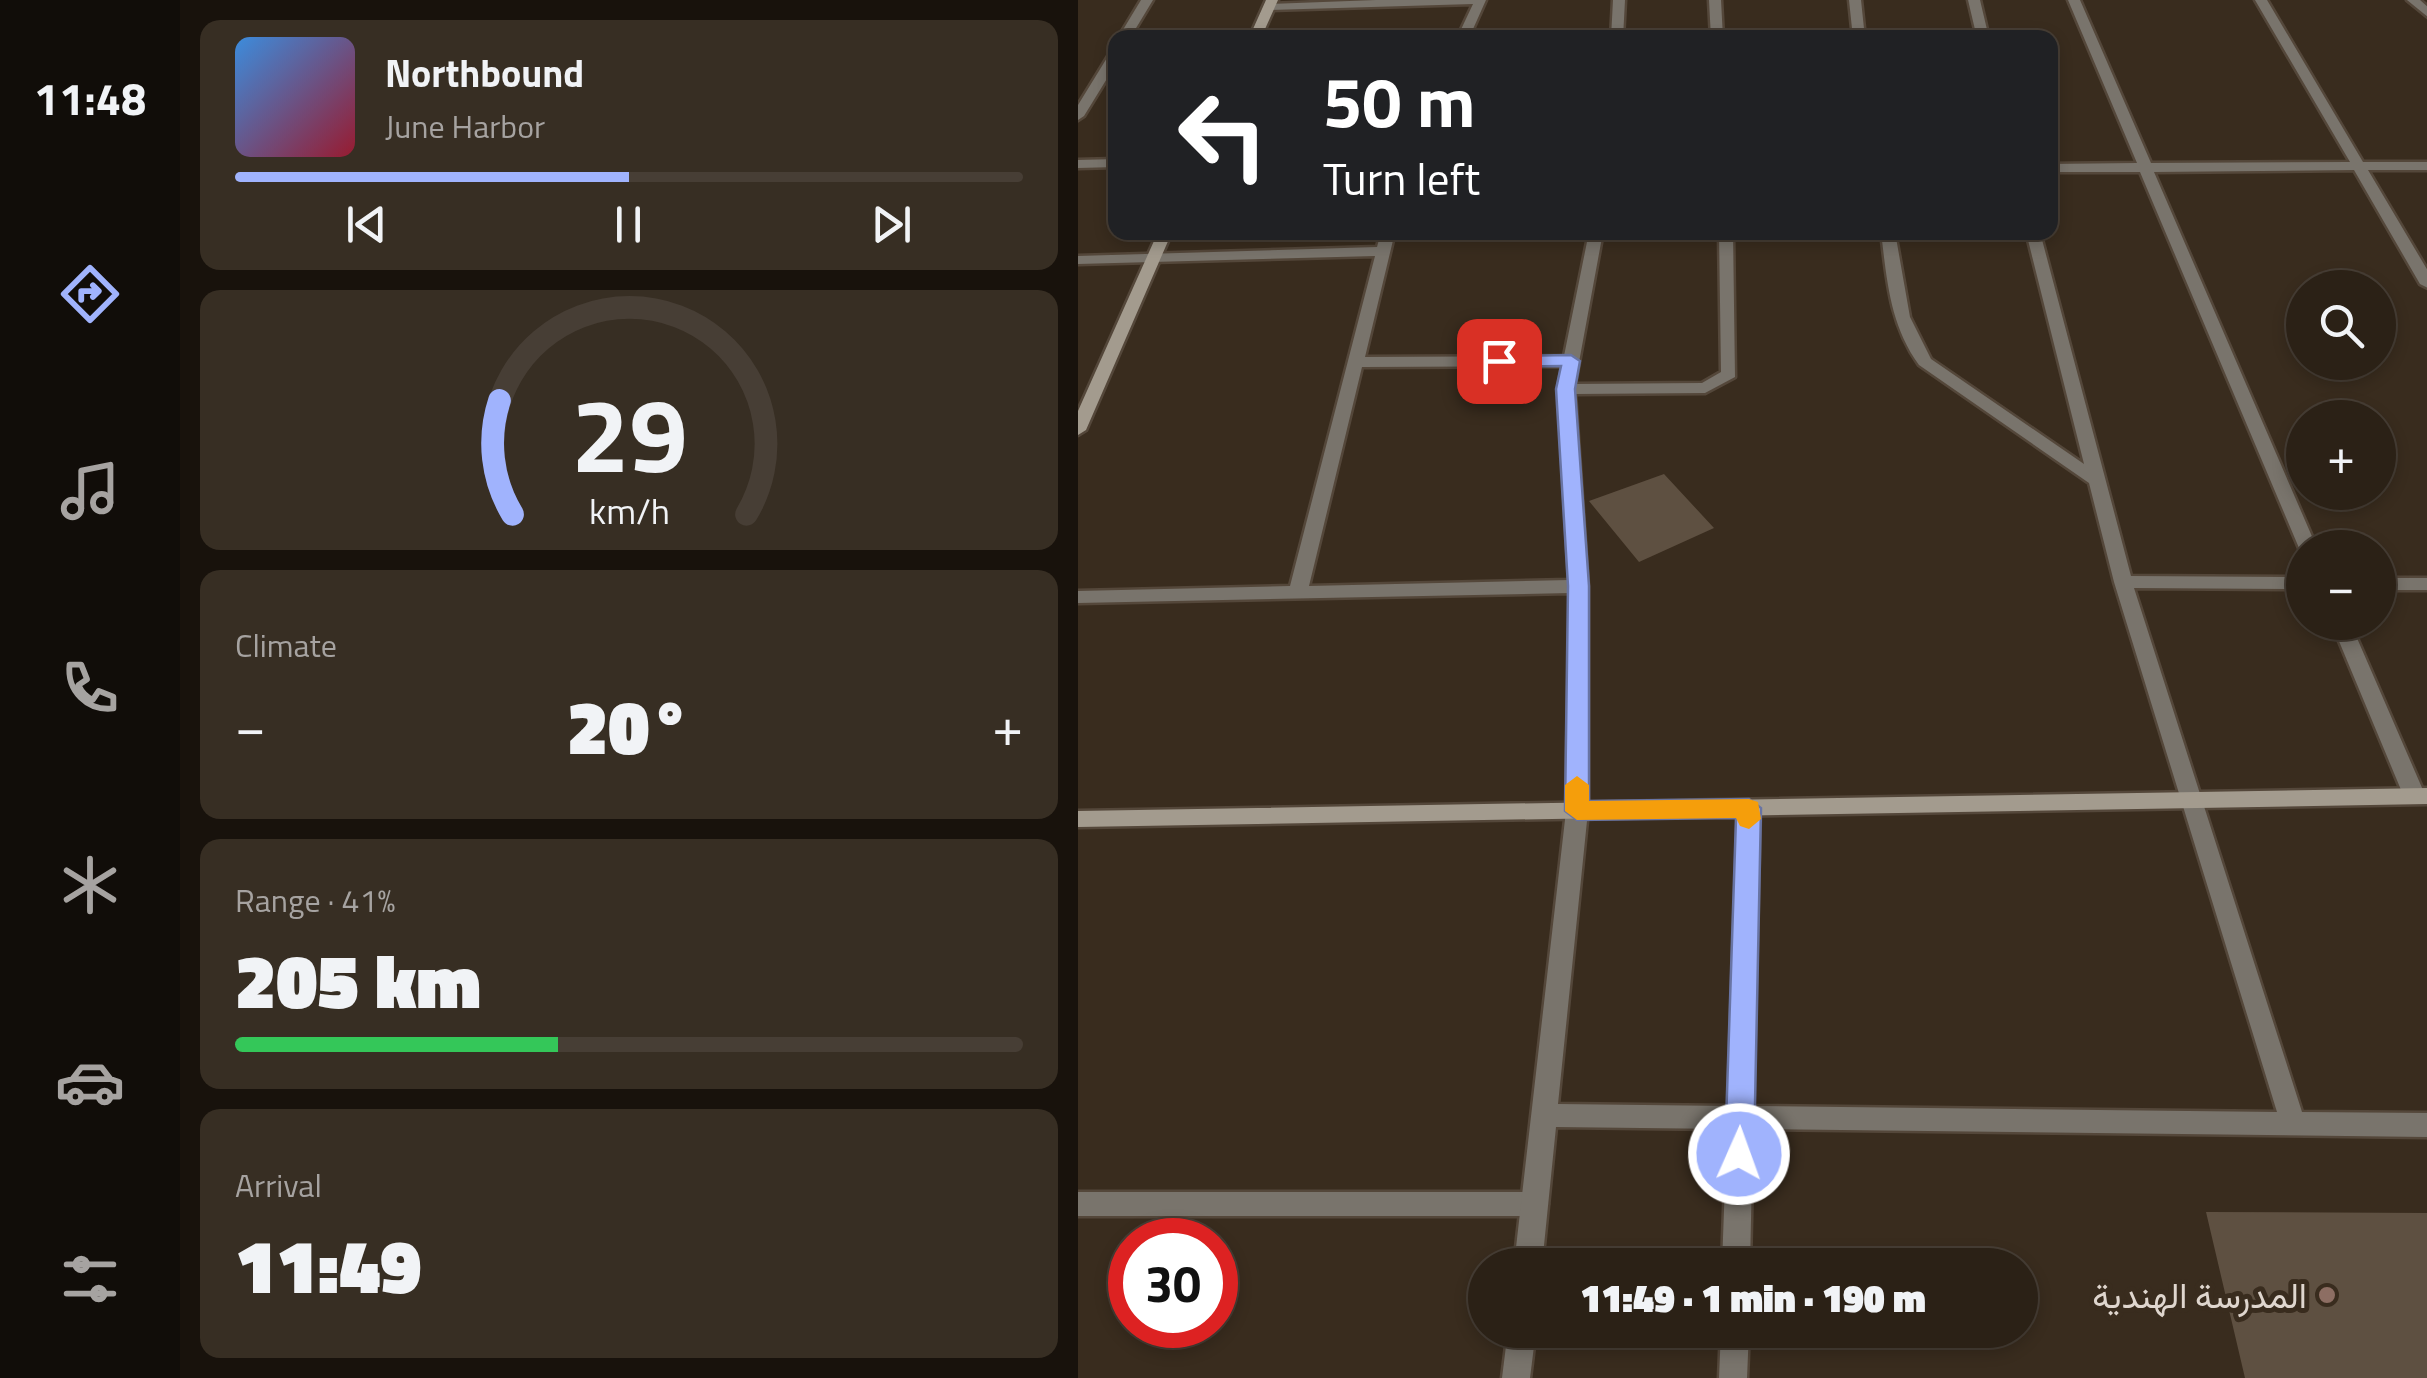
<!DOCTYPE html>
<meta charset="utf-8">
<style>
:root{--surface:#2b2116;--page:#372e23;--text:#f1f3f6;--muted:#a6a3a1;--line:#473e35;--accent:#a0b3fd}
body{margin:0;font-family:"Titillium Web",Vazirmatn,sans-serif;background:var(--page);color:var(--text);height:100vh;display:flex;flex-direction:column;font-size:38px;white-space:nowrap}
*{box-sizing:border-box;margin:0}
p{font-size:32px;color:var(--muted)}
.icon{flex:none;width:55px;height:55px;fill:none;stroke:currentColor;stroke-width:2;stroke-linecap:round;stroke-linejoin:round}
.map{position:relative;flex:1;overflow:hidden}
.side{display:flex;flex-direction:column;gap:20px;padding:20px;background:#18120c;width:898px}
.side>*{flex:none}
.guide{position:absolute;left:30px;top:30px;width:950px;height:210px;border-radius:20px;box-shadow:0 5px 15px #0003,0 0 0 2px var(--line);background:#202124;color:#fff;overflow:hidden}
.tools{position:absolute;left:1208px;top:270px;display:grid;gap:20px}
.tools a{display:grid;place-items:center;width:110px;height:110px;border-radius:50%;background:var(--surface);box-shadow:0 5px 15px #0003,0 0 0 2px var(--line);font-size:50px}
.speed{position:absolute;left:30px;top:1218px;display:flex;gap:20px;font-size:50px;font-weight:700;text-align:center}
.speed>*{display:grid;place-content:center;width:130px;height:130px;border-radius:50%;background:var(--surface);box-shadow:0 5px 15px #0003,0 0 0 2px var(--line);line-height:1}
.speed .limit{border:15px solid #d22;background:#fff;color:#111}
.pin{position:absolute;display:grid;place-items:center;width:85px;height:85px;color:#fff;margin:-42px;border-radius:20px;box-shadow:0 5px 15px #0006}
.me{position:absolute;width:110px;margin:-55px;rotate:2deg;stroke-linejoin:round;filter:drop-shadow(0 0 8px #0008)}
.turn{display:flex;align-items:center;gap:35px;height:210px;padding:0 50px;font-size:45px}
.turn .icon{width:130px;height:130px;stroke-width:2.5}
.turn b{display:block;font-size:70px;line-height:85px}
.big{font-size:75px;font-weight:800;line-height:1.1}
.side .widget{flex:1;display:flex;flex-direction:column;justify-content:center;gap:15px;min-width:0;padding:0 35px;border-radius:20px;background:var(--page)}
.side .dial{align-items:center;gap:0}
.dial svg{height:260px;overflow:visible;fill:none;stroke:var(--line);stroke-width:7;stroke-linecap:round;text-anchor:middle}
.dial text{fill:var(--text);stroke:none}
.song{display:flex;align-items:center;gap:30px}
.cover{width:120px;height:120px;border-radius:15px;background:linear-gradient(135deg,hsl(210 70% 55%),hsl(350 70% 35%))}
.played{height:10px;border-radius:5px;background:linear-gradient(90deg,var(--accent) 50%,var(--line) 50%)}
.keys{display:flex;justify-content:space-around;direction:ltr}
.heat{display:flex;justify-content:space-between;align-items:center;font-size:55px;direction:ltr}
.charge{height:15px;border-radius:8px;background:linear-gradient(90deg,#34c759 41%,var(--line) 0)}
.trip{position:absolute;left:390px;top:1248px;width:570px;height:100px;border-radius:50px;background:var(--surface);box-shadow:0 5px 15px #0003,0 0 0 2px var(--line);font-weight:800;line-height:100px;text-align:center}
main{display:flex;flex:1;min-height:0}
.tabs{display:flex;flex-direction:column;width:180px;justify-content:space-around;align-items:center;background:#110d09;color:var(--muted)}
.tabs .icon{width:70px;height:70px}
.tabs .current{color:var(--accent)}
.tabs b{font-size:45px;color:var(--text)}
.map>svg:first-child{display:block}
.building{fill:#5e5041}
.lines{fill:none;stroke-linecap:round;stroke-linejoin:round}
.lane-casing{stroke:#54473a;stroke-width:5}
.street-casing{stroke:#54473a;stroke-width:5}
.secondary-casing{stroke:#54473a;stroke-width:5}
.lane{fill:#79746c;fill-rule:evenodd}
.street{fill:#79746c;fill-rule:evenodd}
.secondary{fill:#a39b8e;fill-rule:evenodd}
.route{fill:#a0b3fd;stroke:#6874a4;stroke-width:2.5}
.slow{fill:#f59e0b}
.education-dot{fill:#8d6e63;stroke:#392c1e;stroke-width:4}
.labels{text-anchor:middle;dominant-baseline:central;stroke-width:10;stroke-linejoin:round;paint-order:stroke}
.near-poi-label{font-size:35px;fill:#dfd6ce;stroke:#392c1e;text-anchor:end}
</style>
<main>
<nav class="tabs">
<b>11:48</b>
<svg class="icon current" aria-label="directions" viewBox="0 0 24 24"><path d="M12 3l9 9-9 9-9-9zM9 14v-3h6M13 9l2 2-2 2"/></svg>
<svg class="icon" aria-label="music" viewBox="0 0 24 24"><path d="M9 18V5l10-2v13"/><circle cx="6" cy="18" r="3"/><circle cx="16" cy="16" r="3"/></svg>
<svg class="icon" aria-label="phone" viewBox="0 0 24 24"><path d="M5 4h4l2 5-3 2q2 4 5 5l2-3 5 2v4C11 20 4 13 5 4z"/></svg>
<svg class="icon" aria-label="climate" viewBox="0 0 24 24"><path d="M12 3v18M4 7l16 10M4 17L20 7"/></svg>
<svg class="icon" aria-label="car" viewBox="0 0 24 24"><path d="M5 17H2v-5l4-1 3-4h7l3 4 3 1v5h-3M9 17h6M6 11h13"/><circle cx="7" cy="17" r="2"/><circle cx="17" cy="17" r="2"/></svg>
<svg class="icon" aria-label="filters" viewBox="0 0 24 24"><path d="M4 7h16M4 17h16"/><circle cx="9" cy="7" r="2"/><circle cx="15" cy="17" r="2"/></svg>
</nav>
<section class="side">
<div class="widget">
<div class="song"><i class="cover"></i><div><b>Northbound</b><p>June Harbor</p></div></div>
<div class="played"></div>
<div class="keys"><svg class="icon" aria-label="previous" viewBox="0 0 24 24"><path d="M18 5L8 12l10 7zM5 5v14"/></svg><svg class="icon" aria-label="pause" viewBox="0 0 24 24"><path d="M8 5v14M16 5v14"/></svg><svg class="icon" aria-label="next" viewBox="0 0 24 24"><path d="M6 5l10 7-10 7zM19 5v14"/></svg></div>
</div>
<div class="widget dial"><svg viewBox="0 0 100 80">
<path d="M14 69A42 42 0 1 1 86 69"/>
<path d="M14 69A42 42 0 0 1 10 34" stroke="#a0b3fd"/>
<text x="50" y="56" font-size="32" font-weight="700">29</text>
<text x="50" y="72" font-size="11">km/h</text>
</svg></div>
<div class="widget"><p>Climate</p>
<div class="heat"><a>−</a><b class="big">20°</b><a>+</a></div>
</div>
<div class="widget"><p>Range · 41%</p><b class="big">205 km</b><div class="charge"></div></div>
<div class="widget"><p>Arrival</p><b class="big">11:49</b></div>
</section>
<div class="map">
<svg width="1350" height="1378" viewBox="0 0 1350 1378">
<rect width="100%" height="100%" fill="#392c1e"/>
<!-- building -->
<path class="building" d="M586 474 636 528 561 562 511 501Z
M1128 1212 1350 1213V1378H1167Z"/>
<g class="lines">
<!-- lane casing -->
<g class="lane-casing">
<path id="lane" d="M0 1192H457L466 1195 470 1204 466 1213 457 1216H0Z"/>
</g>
<!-- street casing -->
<g class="street-casing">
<path id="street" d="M63 0H75L52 38H40Z
M298 0H408L391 38H379L395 4 192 10 186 7 192 4Z
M535 0H547L545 38H533Z
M631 0H643L645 38H633Z
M771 0H783L787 38H775Z
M890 0H902L911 38H899Z
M990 0H1002L1073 163 1272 162 1177 0H1189L1285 162H1350V170H1290L1350 271V288L1342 284 1276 170 1076 172 1239 548H1225V553L1221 548 1062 172H972V164L1059 163Z
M1329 0H1342L1350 7V17Z
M38 49V64L6 116 0 120V105L32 53Z
M38 159V167L0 168V160Z
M303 232H317L287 357 486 356 511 232H525L497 384 624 383 643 372 641 232H655L657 377 627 393 497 394 510 586V811L480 1104 650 1106 660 808 663 802H679L682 808 675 1106 1199 1112 1036 582 1011 483 841 365C812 325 809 281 803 232H817L832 317 853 359 1006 464 948 232H962L1053 576 1225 577V589L1056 588 1224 1112 1350 1113V1137L675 1129 672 1265H644L649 1129 478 1127 464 1265H436L488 811 492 593 0 603V591L212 586 297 256 0 264V256L299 247ZM484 366 480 389 491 580 231 586 284 367Z
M1300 578H1350V590H1300Z
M1253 622H1272L1348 797 1345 803H1329L1326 797Z
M430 1330H458L452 1378H424Z
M643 1330H671L669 1378H641Z"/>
</g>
<!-- secondary casing -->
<g class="secondary-casing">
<path id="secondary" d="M188 0H200L183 38H171Z
M80 232H94L8 430 0 435V411Z
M1350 788V804L0 827V811Z"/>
</g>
<!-- lane -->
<use href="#lane" class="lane"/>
<!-- street -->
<use href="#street" class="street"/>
<!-- secondary -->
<use href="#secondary" class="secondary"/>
</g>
<!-- route -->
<path class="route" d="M493 355 502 361 497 389 511 586V801L671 799 683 808 676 1154 672 1164 661 1168 651 1164 647 1154 658 818 499 820 487 811 490 586 478 389 483 366 421 367 412 361 421 356Z"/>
<!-- slow -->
<path class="slow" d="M499 776 511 785V801L671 799 680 802 683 819 671 829 662 826 658 818 499 820 487 811V785Z"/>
<!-- markers -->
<circle class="education-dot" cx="1249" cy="1295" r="10"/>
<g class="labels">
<!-- near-poi labels -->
<g class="near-poi-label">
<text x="1229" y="1295">المدرسة الهندية</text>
</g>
</g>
</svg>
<div class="tools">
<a><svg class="icon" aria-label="search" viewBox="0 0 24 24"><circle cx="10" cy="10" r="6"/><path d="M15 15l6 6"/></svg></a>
<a>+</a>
<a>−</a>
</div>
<div class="speed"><div class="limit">30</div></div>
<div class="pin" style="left:421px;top:361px;background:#d93025"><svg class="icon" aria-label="arrive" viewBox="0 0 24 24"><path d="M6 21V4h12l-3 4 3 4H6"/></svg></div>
<svg class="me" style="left:661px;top:1154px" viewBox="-20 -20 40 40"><circle r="17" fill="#a0b3fd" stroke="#fff" stroke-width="3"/><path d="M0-11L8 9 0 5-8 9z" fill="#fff"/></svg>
<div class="trip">11:49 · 1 min · 190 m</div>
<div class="guide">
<div class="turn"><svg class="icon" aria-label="left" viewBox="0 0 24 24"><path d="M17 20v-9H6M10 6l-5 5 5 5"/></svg><div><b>50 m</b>Turn left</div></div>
</div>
</div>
</main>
